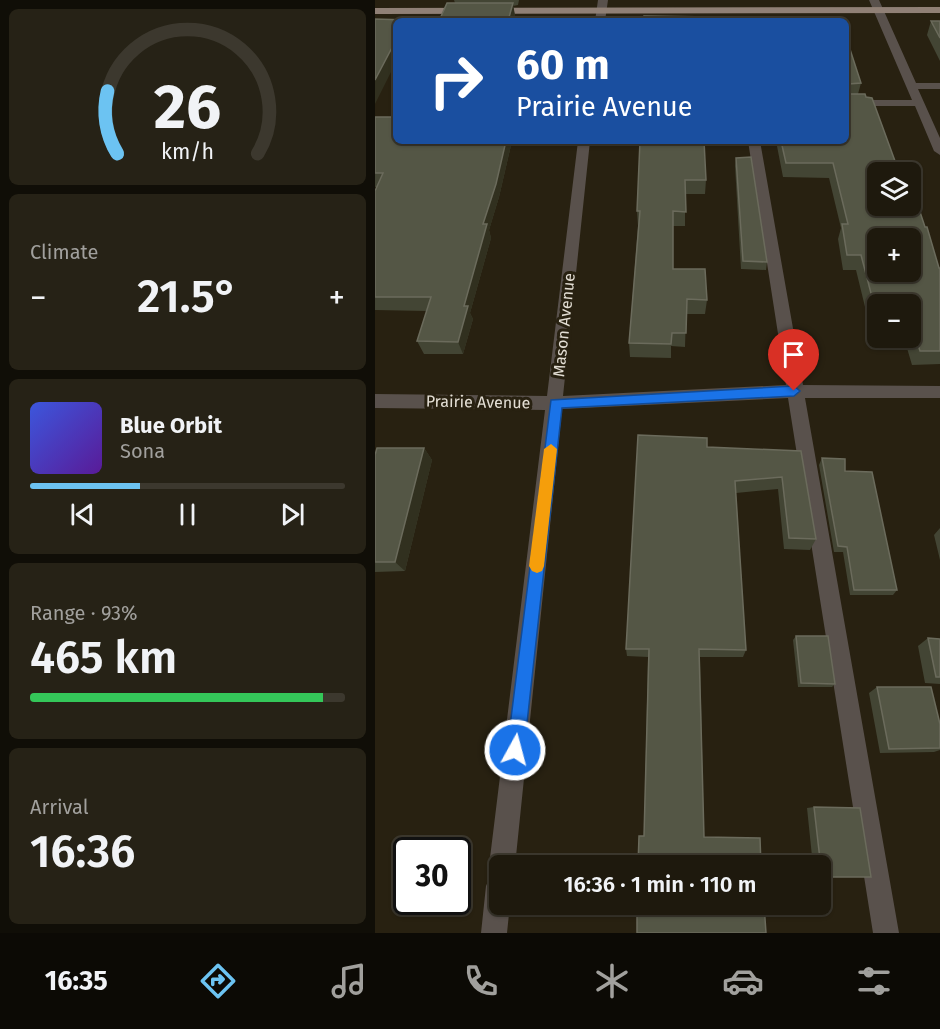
<!DOCTYPE html>
<meta charset="utf-8">
<style>
:root{--surface:#1e190d;--page:#262216;--text:#f1f3f6;--muted:#a1a09d;--line:#3c382e;--accent:#6cc3f2}
body{margin:0;font-family:"Fira Sans",sans-serif;background:var(--page);color:var(--text);height:100vh;display:flex;flex-direction:column;font-size:22px;white-space:nowrap}
*{box-sizing:border-box;margin:0}
p{font-size:20px;color:var(--muted)}
.icon{flex:none;width:33px;height:33px;fill:none;stroke:currentColor;stroke-width:2;stroke-linecap:round;stroke-linejoin:round}
.map{position:relative;flex:1;overflow:hidden}
.panel{display:flex;flex-direction:column;gap:9px;padding:9px;background:#100e07;width:375px}
.panel>*{flex:none}
.hud{position:absolute;left:18px;top:18px;width:456px;height:126px;border-radius:9px;box-shadow:0 2px 4px #0004,0 0 0 2px var(--line);background:#1a4fa0;color:#fff;overflow:hidden}
.controls{position:absolute;left:492px;top:162px;display:grid;gap:12px}
.controls a{display:grid;place-items:center;width:54px;height:54px;border-radius:9px;background:var(--surface);box-shadow:0 2px 4px #0004,0 0 0 2px var(--line);font-size:30px}
.speed{position:absolute;left:18px;top:837px;display:flex;gap:12px;font-size:30px;font-weight:700;text-align:center}
.speed>*{display:grid;place-content:center;width:78px;height:78px;border-radius:50%;background:var(--surface);box-shadow:0 2px 4px #0004,0 0 0 2px var(--line);line-height:1}
.speed .limit{border:3px solid #111;border-radius:9px;background:#fff;color:#111}
.pin{position:absolute;display:grid;place-items:center;width:51px;height:51px;color:#fff;margin:-62px -26px;border-radius:50% 50% 50% 0;rotate:-45deg;box-shadow:0 0 6px #0007}
.pin .icon{rotate:45deg}
.me{position:absolute;width:66px;margin:-33px;rotate:7deg;stroke-linejoin:round;filter:drop-shadow(0 0 4px #0008)}
.turn{display:flex;align-items:center;gap:21px;height:126px;padding:0 24px;font-size:27px}
.turn .icon{width:78px;height:78px;stroke-width:2.5}
.turn b{display:block;font-size:42px;line-height:51px}
.big{font-size:45px;font-weight:600;line-height:1.1}
.panel .tile{flex:1;display:flex;flex-direction:column;justify-content:center;gap:9px;min-width:0;padding:0 21px;border-radius:9px;background:var(--page)}
.panel .dial{align-items:center;gap:0}
.dial svg{height:156px;overflow:visible;fill:none;stroke:var(--line);stroke-width:7;stroke-linecap:round;text-anchor:middle}
.dial text{fill:var(--text);stroke:none}
.song{display:flex;align-items:center;gap:18px}
.cover{width:72px;height:72px;border-radius:9px;background:linear-gradient(135deg,hsl(230 70% 55%),hsl(270 70% 35%))}
.played{height:6px;border-radius:3px;background:linear-gradient(90deg,var(--accent) 35%,var(--line) 35%)}
.keys{display:flex;justify-content:space-around;direction:ltr}
.heat{display:flex;justify-content:space-between;align-items:center;font-size:33px;direction:ltr}
.charge{height:9px;border-radius:4px;background:linear-gradient(90deg,#34c759 93%,var(--line) 0)}
.trip{position:absolute;left:114px;top:855px;width:342px;height:60px;border-radius:9px;background:var(--surface);box-shadow:0 2px 4px #0004,0 0 0 2px var(--line);font-weight:600;line-height:60px;text-align:center}
.dock{display:flex;height:96px;justify-content:space-around;align-items:center;background:#0c0a05;color:var(--muted)}
.dock .icon{width:42px;height:42px}
.dock .selected{color:var(--accent)}
.dock b{font-size:27px;color:var(--text)}
main{display:flex;flex:1;min-height:0}
.map>svg:first-child{display:block}
.lines{fill:none;stroke-linecap:round;stroke-linejoin:round}
.minor{fill:#59514c;fill-rule:evenodd}
.major{fill:#908076;fill-rule:evenodd}
.wall{fill:#434534}
.shaded-wall{fill:#31301f}
.building{fill:#545645;stroke:#6b6b5c;stroke-width:1.5;fill-rule:evenodd}
.route{fill:#1a73e8;stroke:#114b97;stroke-width:1.5}
.slow{fill:#f59e0b}
.labels{text-anchor:middle;dominant-baseline:central;stroke-width:6;stroke-linejoin:round;paint-order:stroke}
.street-label{font-size:16px;fill:#e3ded4;stroke:#282111}
</style>
<main>
<section class="panel">
<div class="tile dial"><svg viewBox="0 0 100 80">
<path d="M14 69A42 42 0 1 1 86 69"/>
<path d="M14 69A42 42 0 0 1 9 37" stroke="#6cc3f2"/>
<text x="50" y="56" font-size="32" font-weight="700">26</text>
<text x="50" y="72" font-size="11">km/h</text>
</svg></div>
<div class="tile"><p>Climate</p>
<div class="heat"><a>−</a><b class="big">21.5°</b><a>+</a></div>
</div>
<div class="tile">
<div class="song"><i class="cover"></i><div><b>Blue Orbit</b><p>Sona</p></div></div>
<div class="played"></div>
<div class="keys"><svg class="icon" aria-label="previous" viewBox="0 0 24 24"><path d="M18 5L8 12l10 7zM5 5v14"/></svg><svg class="icon" aria-label="pause" viewBox="0 0 24 24"><path d="M8 5v14M16 5v14"/></svg><svg class="icon" aria-label="next" viewBox="0 0 24 24"><path d="M6 5l10 7-10 7zM19 5v14"/></svg></div>
</div>
<div class="tile"><p>Range · 93%</p><b class="big">465 km</b><div class="charge"></div></div>
<div class="tile"><p>Arrival</p><b class="big">16:36</b></div>
</section>
<div class="map">
<svg width="565" height="933" viewBox="0 0 565 933">
<rect width="100%" height="100%" fill="#282111"/>
<g class="lines">
<!-- minor -->
<path class="minor" d="M223 0H233L230 21H220Z
M494 0H504L541 83H565V89H543L565 138V155L559 151 540 106H471V100H537Z
M203 141H215L188 396 411 385 373 141H385L428 385 565 386V398H430L524 933H498L413 398 187 409 140 866H124V904H135L132 933H106L111 886 115 877 119 875 114 866 170 410 0 408V394L172 396Z"/>
<!-- major -->
<path class="major" d="M565 7V13L0 14V8Z"/>
</g>
<!-- wall -->
<path class="wall" d="M79 0H144L143 5 138 6 140 16 139 21H64L80 3Z
M556 21H565V61L552 35Z
M471 37 486 83 483 94 502 172 564 268H565V364L537 365 529 338H536V304H502V311H491L481 270H468L463 239 466 228 454 178 408 177 401 141H471Z
M0 117 21 141H137L124 197 114 230 116 238 95 313 98 319 88 354H49L42 341 52 311 0 310V191L2 187H0Z
M265 141 331 180 330 194H310V226H298V269L332 300 330 314H311L310 347 296 346V358L255 357 254 343 263 226 262 211Z
M361 158 392 262 391 270 366 269 360 166Z
M332 447 426 451 441 539 435 550 409 549 403 489 361 493 371 650 368 657H325L329 837 269 836 273 657 252 656 251 649Z
M49 448 57 460 30 571 0 572V455Z
M447 458 470 471 522 590 518 595H475L468 552H459L444 465Z
M565 528V560L559 535Z
M421 636 460 684 457 687H423L418 640Z
M553 638 565 639V684L550 683 543 646Z
M502 687 565 724V750L559 752 505 753 494 693Z
M439 807 447 877H446V866H438L432 808Z"/>
<!-- shaded-wall -->
<path class="shaded-wall" d="M138 3 140 16 139 21H133Z
M21 40V62L0 104V80Z
M131 141H137L124 197 114 230 116 238 95 313 98 319 88 354 83 342 89 306 108 224Z
M49 448 57 460 30 571 20 562Z"/>
<!-- building -->
<path class="building" d="M72 3H138L133 21H64Z
M269 16 465 19 466 21H269Z
M0 19 32 20 31 21H21V40L0 80Z
M556 21H565V38Z
M471 37 486 83 473 84 472 92 475 94H490L491 97 497 98 524 172H502V206H536V188H537L550 227H552L564 268H565V351H545L536 323V304H530L527 297H497L486 255H472L467 224H473L458 163H411L406 141H471ZM502 238H536V272H502Z
M0 117H21V141H131L121 184 108 224H112L89 306H93L83 342 42 341 56 297H0V191L8 173H0Z
M265 141H329L331 180H310L311 212 298 211V269H330L332 300 312 299 311 333H297L296 344 254 343 265 211H262Z
M376 157 392 262 368 261 361 158Z
M263 435 332 438V447L426 451 441 539 414 538 407 477 360 481 371 650 324 649 329 837 385 838 386 866H263L264 836H269L274 649H251Z
M2 448H49L20 562H0V455Z
M447 458 470 459V471L497 472 522 590H479L472 547 463 546Z
M421 636H453L460 684 426 683Z
M553 638 565 639V677H561Z
M502 687H556L565 724V748L514 749Z
M439 807 485 808 496 877H447Z
M262 904H389L391 933H262Z"/>
<!-- route -->
<path class="route" d="M419 386 425 391 419 396 187 408 149 750 147 756 140 759 134 756 132 750 176 400Z"/>
<!-- slow -->
<path class="slow" d="M176 444 182 449 169 566 167 571 162 573 157 571 154 566 169 449Z"/>
<g class="labels">
<!-- street labels -->
<g class="street-label">
<text transform="translate(189 325) rotate(-84)">Mason Avenue</text>
<text transform="translate(103 402) rotate(1)">Prairie Avenue</text>
</g>
</g>
</svg>
<div class="controls">
<a><svg class="icon" aria-label="layers" viewBox="0 0 24 24"><path d="M12 4l9 5-9 5-9-5zM3 14l9 5 9-5"/></svg></a>
<a>+</a>
<a>−</a>
</div>
<div class="speed"><div class="limit">30</div></div>
<div class="pin" style="left:419px;top:391px;background:#d93025"><svg class="icon" aria-label="arrive" viewBox="0 0 24 24"><path d="M6 21V4h12l-3 4 3 4H6"/></svg></div>
<svg class="me" style="left:140px;top:750px" viewBox="-20 -20 40 40"><circle r="17" fill="#1a73e8" stroke="#fff" stroke-width="3"/><path d="M0-11L8 9 0 5-8 9z" fill="#fff"/></svg>
<div class="trip">16:36 · 1 min · 110 m</div>
<div class="hud">
<div class="turn"><svg class="icon" aria-label="right" viewBox="0 0 24 24"><path d="M7 20v-9h11M14 6l5 5-5 5"/></svg><div><b>60 m</b>Prairie Avenue</div></div>
</div>
</div>
</main>
<nav class="dock">
<b>16:35</b>
<svg class="icon selected" aria-label="directions" viewBox="0 0 24 24"><path d="M12 3l9 9-9 9-9-9zM9 14v-3h6M13 9l2 2-2 2"/></svg>
<svg class="icon" aria-label="music" viewBox="0 0 24 24"><path d="M9 18V5l10-2v13"/><circle cx="6" cy="18" r="3"/><circle cx="16" cy="16" r="3"/></svg>
<svg class="icon" aria-label="phone" viewBox="0 0 24 24"><path d="M5 4h4l2 5-3 2q2 4 5 5l2-3 5 2v4C11 20 4 13 5 4z"/></svg>
<svg class="icon" aria-label="climate" viewBox="0 0 24 24"><path d="M12 3v18M4 7l16 10M4 17L20 7"/></svg>
<svg class="icon" aria-label="car" viewBox="0 0 24 24"><path d="M5 17H2v-5l4-1 3-4h7l3 4 3 1v5h-3M9 17h6M6 11h13"/><circle cx="7" cy="17" r="2"/><circle cx="17" cy="17" r="2"/></svg>
<svg class="icon" aria-label="filters" viewBox="0 0 24 24"><path d="M4 7h16M4 17h16"/><circle cx="9" cy="7" r="2"/><circle cx="15" cy="17" r="2"/></svg>
</nav>
